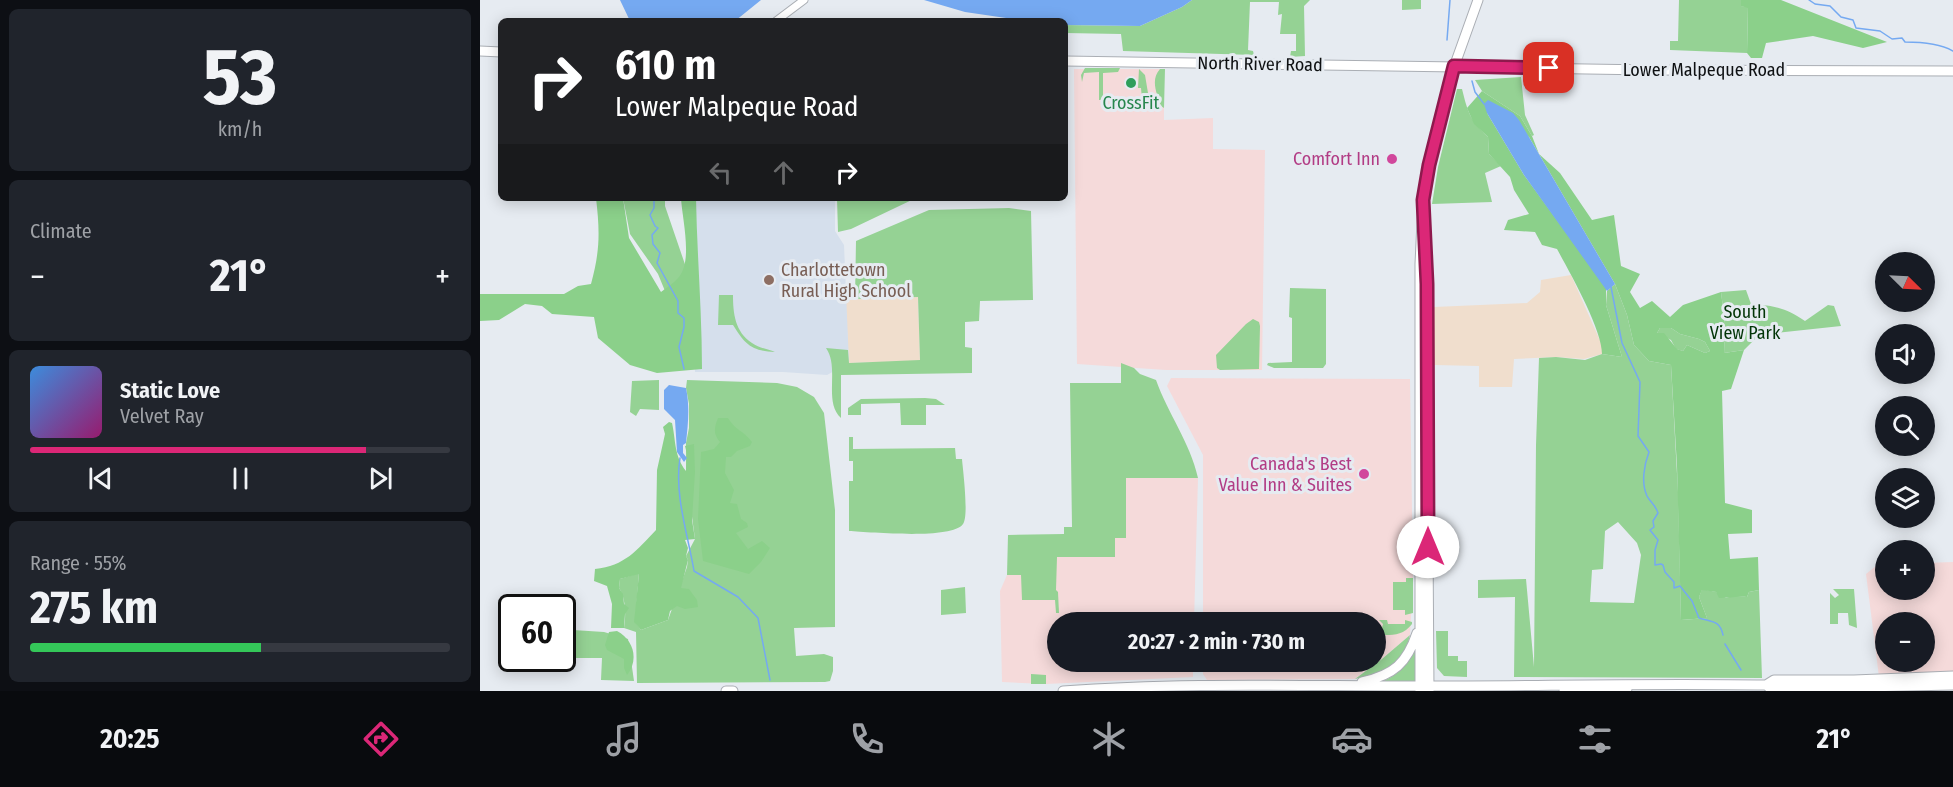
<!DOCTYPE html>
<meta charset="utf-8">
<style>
:root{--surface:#171b24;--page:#20242c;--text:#f1f3f6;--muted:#9ea1a6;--line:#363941;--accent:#db2777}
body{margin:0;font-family:"Fira Sans Condensed",sans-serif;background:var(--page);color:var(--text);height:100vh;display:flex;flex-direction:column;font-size:22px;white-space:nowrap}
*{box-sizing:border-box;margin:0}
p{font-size:20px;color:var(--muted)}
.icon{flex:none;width:33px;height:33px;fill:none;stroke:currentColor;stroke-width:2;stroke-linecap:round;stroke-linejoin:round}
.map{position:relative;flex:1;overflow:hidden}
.panel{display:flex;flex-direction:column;gap:9px;padding:9px;background:#0d0f14;width:480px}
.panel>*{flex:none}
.banner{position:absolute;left:18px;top:18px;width:570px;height:183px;border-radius:9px;box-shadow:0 3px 15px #0003;background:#202124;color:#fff;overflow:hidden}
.needle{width:39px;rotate:114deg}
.tools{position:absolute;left:1395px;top:252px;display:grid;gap:12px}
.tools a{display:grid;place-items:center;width:60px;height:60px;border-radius:50%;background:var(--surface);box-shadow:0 3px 15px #0003;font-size:30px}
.speed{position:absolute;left:18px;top:594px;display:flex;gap:12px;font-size:30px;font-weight:700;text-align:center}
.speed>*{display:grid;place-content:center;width:78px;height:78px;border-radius:50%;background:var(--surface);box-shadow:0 3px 15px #0003;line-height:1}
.speed .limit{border:3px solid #111;border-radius:9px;background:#fff;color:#111}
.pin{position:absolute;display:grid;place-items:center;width:51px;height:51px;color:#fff;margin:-26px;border-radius:12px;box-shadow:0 3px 9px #0006}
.me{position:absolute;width:66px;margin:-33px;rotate:0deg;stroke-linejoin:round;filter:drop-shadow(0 0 4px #0008)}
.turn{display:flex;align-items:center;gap:21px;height:126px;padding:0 18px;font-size:27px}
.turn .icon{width:78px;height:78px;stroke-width:2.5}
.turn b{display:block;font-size:42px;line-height:51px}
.lanes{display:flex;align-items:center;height:57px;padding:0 18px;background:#0003;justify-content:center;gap:30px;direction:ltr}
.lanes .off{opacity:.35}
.big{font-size:45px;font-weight:700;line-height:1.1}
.panel .card{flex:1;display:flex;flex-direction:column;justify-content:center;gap:9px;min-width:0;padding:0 21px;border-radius:9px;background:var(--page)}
.panel .dial{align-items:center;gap:0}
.dial b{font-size:78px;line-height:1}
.song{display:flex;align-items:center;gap:18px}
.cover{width:72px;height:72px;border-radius:9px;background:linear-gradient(135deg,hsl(210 70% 55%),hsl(320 70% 35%))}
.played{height:6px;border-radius:3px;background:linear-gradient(90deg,var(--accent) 80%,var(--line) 80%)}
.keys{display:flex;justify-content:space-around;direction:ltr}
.heat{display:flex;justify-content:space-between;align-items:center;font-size:33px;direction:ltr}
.charge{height:9px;border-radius:4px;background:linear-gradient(90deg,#34c759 55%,var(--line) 0)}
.trip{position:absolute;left:567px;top:612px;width:339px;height:60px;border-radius:30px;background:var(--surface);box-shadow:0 3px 15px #0003;font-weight:700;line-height:60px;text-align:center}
.dock{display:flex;height:96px;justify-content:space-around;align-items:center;background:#090b0e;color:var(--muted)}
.dock .icon{width:42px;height:42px}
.dock .current{color:var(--accent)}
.dock b{font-size:27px;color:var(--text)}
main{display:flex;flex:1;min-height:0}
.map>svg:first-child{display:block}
.commercial{fill:#f5dada;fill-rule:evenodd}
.industrial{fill:#f0decd}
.built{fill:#d5dfec}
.green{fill:#95d294;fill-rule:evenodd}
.forest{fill:#8bd08a;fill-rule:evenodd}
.water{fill:#75a9f1}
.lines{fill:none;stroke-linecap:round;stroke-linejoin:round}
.stream{stroke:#75a9f1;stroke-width:1.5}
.minor-casing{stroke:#aaaeb4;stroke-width:9}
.major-casing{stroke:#aaaeb4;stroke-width:11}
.minor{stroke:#fff;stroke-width:7}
.major{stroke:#fff;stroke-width:9}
.route-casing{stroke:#8e194d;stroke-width:15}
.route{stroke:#db2777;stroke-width:10}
.leisure-dot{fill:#2e9e5b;stroke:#e6ebf1;stroke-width:2}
.hotel-dot{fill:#d1479c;stroke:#e6ebf1;stroke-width:2}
.education-dot{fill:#8d6e63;stroke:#e6ebf1;stroke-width:2}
.labels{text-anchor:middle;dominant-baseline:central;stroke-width:6;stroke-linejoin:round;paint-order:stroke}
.street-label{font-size:18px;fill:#0e1012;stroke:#e6ebf1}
.leisure-label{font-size:18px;fill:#27864d;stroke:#e6ebf1}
.hotel-label{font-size:18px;fill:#b23c85;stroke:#e6ebf1;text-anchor:end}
.education-label{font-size:18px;fill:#785e54;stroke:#e6ebf1;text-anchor:start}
.park-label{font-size:18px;fill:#023507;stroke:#e6ebf1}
</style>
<main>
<section class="panel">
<div class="card dial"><b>53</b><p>km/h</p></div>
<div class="card"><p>Climate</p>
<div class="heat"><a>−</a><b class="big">21°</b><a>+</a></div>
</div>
<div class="card">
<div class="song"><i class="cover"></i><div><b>Static Love</b><p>Velvet Ray</p></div></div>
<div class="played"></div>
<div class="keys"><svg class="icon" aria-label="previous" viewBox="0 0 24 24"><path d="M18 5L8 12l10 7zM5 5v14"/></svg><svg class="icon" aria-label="pause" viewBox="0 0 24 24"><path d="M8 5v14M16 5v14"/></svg><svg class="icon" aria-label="next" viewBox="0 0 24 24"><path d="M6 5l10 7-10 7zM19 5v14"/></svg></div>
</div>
<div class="card"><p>Range · 55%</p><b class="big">275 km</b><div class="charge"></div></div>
</section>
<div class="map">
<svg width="1473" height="691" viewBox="0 0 1473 691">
<rect width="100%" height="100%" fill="#e6ebf1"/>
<!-- commercial -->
<path class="commercial" d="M594 69H684V120L733 118V149L785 150 782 370H686L597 364Z
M691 378 930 379 933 578 930 635 902 659 875 679 727 680 723 674V662H896V622H723V455L687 386Z
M645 478H718L714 622H578V662H713V677L566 684 522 682 520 591 527 575 542 574 577 557H586L635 538H645Z
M1473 562V674L1399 677 1386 574 1397 565 1405 564 1406 590H1444L1445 563ZM1406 622H1444V662H1406Z"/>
<!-- industrial -->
<path class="industrial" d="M1091 275 1122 345V354L1104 359 1076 357 1034 359 1032 387H999V366L954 365V307L1047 303 1060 292 1061 280Z
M365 294H375L376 299 438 297 440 361 369 363Z"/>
<!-- built -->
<path class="built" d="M211 198H355V231L364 245 369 363 347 375 303 372H215Z"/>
<!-- green -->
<path class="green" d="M712 0H830L824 6 825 56 810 57 811 51H816V34H800L802 14 798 15 799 2H770L768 50 773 51 774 55 643 51 641 34 585 33V25L660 26 702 7Z
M922 0H941V9L922 10Z
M1199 0H1261V6L1268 7 1267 53 1190 50V41H1198Z
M605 68H640L638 72 623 73V100H619V72L604 73 602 82 601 75Z
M659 69 665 75 669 99H662L661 88H658Z
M680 69H685L684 108 681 106C677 94 670 80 680 69Z
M1041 77 1045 115 1054 135 1052 136 1040 116 1002 91 995 80Z
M977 89H982C988 113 990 120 1008 137L1009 154 1021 166 1005 173 1012 202 952 204 958 167Z
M143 198H185V206L210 279 185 291 178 274 150 234Z
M357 198H436L371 229 358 232Z
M529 208 551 211 553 300 500 301 499 321 485 322V347L492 348V373L361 375V418C343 402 360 368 346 348L368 350 369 363 440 360 438 297 375 299 376 241 449 210Z
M1135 284 1147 315 1154 345 1169 361 1191 365 1198 492 1201 620 1227 618 1219 597 1222 589 1236 592 1246 598 1252 596 1267 597 1269 592 1279 590 1282 678 1034 677 1035 597 998 598V580L1046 579 1054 667 1056 445 1059 358 1076 357 1105 360 1122 354 1142 357 1126 305 1127 291ZM1138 522 1157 543 1161 555 1154 603 1110 602 1112 570 1123 569 1125 531Z
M810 288 846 289V364L843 368H794L787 365 788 363 812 362V318L809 317Z
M1266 290 1271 304C1294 306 1305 307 1325 321L1348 305 1354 306 1361 326 1295 333 1277 337 1264 350 1244 353 1245 324 1241 292Z
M239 295H253C253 313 255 332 272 343 279 348 288 349 295 352 271 351 265 344 253 325H238Z
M773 319 779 322 780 326 779 369 740 370 737 368 736 355 766 324Z
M1180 328H1191L1200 334 1219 339 1225 342 1230 351 1225 353 1207 345 1203 351 1196 349 1191 340 1177 333Z
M641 363 654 368 660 374 676 380C688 414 710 442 718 478H646V538H635V557H577L576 590 578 592 579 613H576L575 600H542L541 575H527L528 535 584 534V527H592L590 383H641Z
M179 380V410L160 409 156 416 150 412 152 381Z
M207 380 297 383 317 387 334 397 344 413 355 510V627L314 628 316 656 344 654 353 657V671L350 681 345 682 157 683 156 632 144 628C146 616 146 598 139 588L140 579 159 573 155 622 161 630 188 620 207 567 208 560 206 556 215 539 206 472V443L209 428V404L206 388Z
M445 398 456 399 465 405H446V425H421L420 403 381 404V415H368V408L381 399Z
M369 437H373V449L475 448 476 459H482C483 471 489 516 483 524 472 540 390 532 369 531V481H373V461H369Z
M926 578H933V613L925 615V610H913V582H926Z
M485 587 486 613 461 615V590Z
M1353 589H1374L1377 628 1369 625 1368 613H1358V624H1350V593L1355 598 1359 595Z
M899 620H907L908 624H925V620L932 622V624C922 637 910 635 896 635V632L902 628 903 624Z
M93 630 124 632 148 639 154 681 121 680 122 658H93Z
M956 631H968V656H978V661H987V677L964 676 957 668Z
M930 635C924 665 902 672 875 679L902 659Z
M936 648V681L899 682C916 678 929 663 936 648Z
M551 674 566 675V684H551Z"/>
<!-- forest -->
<path class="forest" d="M1261 0H1301L1407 42 1383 48 1333 36 1286 43 1282 58H1271L1267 53 1268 8 1261 6Z
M1002 91 1040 116 1052 136 1059 154 1080 173 1112 220 1134 215 1141 266 1160 274 1150 292 1160 308 1172 301 1190 317 1203 305 1241 292 1245 324 1244 353 1264 350 1251 389 1242 391 1245 503 1272 510V533L1248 534 1250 559 1278 557 1279 590 1269 592 1267 597C1257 596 1249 598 1239 598L1236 592 1222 590 1219 597 1227 618 1201 620 1197 466 1191 365 1169 361 1154 345 1147 315 1135 284 1049 137 1007 113 1044 175 1126 287V305L1142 357 1122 354C1122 329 1090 273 1077 249L1062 245 1055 232 1024 230 1028 220 1049 214 1034 190 1030 177 1009 154 1008 137 994 124 987 108ZM1180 328H1191L1200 334 1219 339 1225 342 1230 351 1225 353 1207 345 1203 351 1197 349 1184 333H1177Z
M116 198H143L149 238 181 292C187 287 194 283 199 277 213 260 202 218 201 198H216C217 255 222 312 222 369L177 373 150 365 118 338 114 317 72 314 62 306 45 304 19 320 0 321V294H84L98 286 111 284C120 251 120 232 116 198Z
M238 418H248C256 431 263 430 272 442L270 446 257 451 251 457H246L245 473 254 490 250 503 257 504 261 519 267 523 268 527 256 533 268 549 282 541 290 548 281 562 269 574 223 561 218 519 221 452 234 449 240 442C233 434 234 428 238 418Z
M189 422 192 423C196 441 194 456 206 471L207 454 205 446 214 444 215 472 212 520 215 539 205 540 208 548 206 556 208 560 201 588 209 589 217 600 218 607 205 609 197 606 190 611 188 620 161 630 154 622 159 574 140 579 139 588 143 594 144 604 149 608 145 614 144 628H131L132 604 127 586 114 581 115 569C145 566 157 550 176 530L177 470 185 434 183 427Z
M137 631C154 640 159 660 147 675L144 668V659L127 650 125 645 129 632Z"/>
<!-- water -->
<path class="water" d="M140 0H281L255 21H150Z
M444 0H712L702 7 660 26 585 25V21H546L485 12Z
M1008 100 1033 113 1039 120 1135 284 1127 291 1044 175 1007 113 1004 104Z
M189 385 206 388C210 407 208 424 206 443L203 445V453L207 458 204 462 197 452 195 420 184 409V390Z"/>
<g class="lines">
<!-- stream -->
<path class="stream" d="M1329 0 1335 4 1350 6 1361 17 1373 20 1376 28 1400 31 1412 39 1422 38 1425 42C1441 42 1459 43 1473 51
M967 40 970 0
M992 81 995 92 1004 104
M174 198V208L170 215 175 226 178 228 172 235 173 244 180 253 177 263 198 301V313L204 318V327L199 347 204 369
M1131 287 1142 343 1160 382 1158 436 1169 452C1164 465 1161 483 1167 496 1170 502 1175 504 1178 513L1173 521 1174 527 1170 530 1178 540 1175 550V565L1181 564 1183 565 1185 572 1194 582V588L1200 586 1212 601 1219 618C1232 622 1240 620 1243 635
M200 458C194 494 208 535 214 571L258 597 278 618 290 680
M1245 644 1261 670"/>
<!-- minor casing -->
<g class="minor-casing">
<path id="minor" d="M296 21 324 0"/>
</g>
<!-- major casing -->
<g class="major-casing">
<path id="major" d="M0 51 21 52
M585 61 1170 70 1473 71
M946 241 949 691
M882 682C914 675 927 663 937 633
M1286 685 1294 680H1374L1473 676
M246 691H253
M583 691C702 682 822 686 942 686 1057 686 1171 683 1286 685L1291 689 1473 685
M940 691V264L943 200 949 165 974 67 998 0
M1084 691 1147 689"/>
</g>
<!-- minor -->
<use href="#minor" class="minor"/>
<!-- major -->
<use href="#major" class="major"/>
</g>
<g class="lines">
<!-- route casing -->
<g class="route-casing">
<path id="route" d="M948 547 947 284 943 200 949 165 974 66 1069 68"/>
</g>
<!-- route -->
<use href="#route" class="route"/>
</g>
<!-- markers -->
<circle class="leisure-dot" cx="651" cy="83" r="6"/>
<g class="hotel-dot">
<circle cx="912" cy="159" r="6"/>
<circle cx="884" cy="474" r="6"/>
</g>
<circle class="education-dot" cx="289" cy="280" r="6"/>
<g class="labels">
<!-- street labels -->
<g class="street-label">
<text transform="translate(780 64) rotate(1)">North River Road</text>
<text x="1224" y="70">Lower Malpeque Road</text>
</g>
<!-- leisure labels -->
<g class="leisure-label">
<text x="651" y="103">CrossFit</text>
</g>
<!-- hotel labels -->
<g class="hotel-label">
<text x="900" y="159">Comfort Inn</text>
<text x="872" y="464">Canada's Best<tspan x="872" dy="21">Value Inn &amp; Suites</tspan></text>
</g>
<!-- education labels -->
<g class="education-label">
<text x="301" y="270">Charlottetown<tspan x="301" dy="21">Rural High School</tspan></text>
</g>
<!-- park labels -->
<g class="park-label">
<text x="1265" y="312">South<tspan x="1265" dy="21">View Park</tspan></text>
</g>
</g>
</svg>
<div class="tools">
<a><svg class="needle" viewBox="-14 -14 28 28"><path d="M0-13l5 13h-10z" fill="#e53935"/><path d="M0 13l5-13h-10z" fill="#9ea1a6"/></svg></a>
<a><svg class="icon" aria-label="sound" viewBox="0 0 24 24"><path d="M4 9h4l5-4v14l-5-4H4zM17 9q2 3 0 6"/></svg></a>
<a><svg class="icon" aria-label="search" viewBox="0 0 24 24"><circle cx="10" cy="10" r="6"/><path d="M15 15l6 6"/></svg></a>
<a><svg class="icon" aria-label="layers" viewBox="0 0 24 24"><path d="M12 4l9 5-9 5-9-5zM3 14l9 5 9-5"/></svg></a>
<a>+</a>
<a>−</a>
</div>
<div class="speed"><div class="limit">60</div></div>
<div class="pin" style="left:1069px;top:68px;background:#d93025"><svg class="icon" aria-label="arrive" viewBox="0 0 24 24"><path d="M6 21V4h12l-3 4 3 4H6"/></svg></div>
<svg class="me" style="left:948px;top:547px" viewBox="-20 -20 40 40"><circle r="19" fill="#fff"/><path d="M0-13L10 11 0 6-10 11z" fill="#db2777"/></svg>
<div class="trip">20:27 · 2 min · 730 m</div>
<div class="banner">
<div class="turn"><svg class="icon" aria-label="right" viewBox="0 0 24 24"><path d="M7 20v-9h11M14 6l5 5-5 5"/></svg><div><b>610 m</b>Lower Malpeque Road</div></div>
<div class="lanes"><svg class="icon off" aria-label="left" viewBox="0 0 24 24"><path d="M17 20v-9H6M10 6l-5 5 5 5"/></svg><svg class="icon off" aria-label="ahead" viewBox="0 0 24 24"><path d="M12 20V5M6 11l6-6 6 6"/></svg><svg class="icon" aria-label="right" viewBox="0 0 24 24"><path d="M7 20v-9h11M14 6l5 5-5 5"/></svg></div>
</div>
</div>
</main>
<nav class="dock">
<b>20:25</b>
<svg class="icon current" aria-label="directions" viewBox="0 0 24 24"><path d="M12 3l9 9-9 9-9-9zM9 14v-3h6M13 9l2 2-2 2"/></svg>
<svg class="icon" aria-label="music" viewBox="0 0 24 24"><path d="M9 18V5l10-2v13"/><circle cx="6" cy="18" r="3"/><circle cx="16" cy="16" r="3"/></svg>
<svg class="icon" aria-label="phone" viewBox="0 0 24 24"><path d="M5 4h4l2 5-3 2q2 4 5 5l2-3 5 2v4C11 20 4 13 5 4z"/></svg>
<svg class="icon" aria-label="climate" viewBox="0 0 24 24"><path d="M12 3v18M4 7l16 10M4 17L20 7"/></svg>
<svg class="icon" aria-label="car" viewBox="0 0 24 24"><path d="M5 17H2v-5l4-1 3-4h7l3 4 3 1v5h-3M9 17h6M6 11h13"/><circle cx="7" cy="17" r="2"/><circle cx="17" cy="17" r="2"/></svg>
<svg class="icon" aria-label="filters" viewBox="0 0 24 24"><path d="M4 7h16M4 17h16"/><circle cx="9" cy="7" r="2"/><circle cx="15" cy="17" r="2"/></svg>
<b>21°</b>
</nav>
